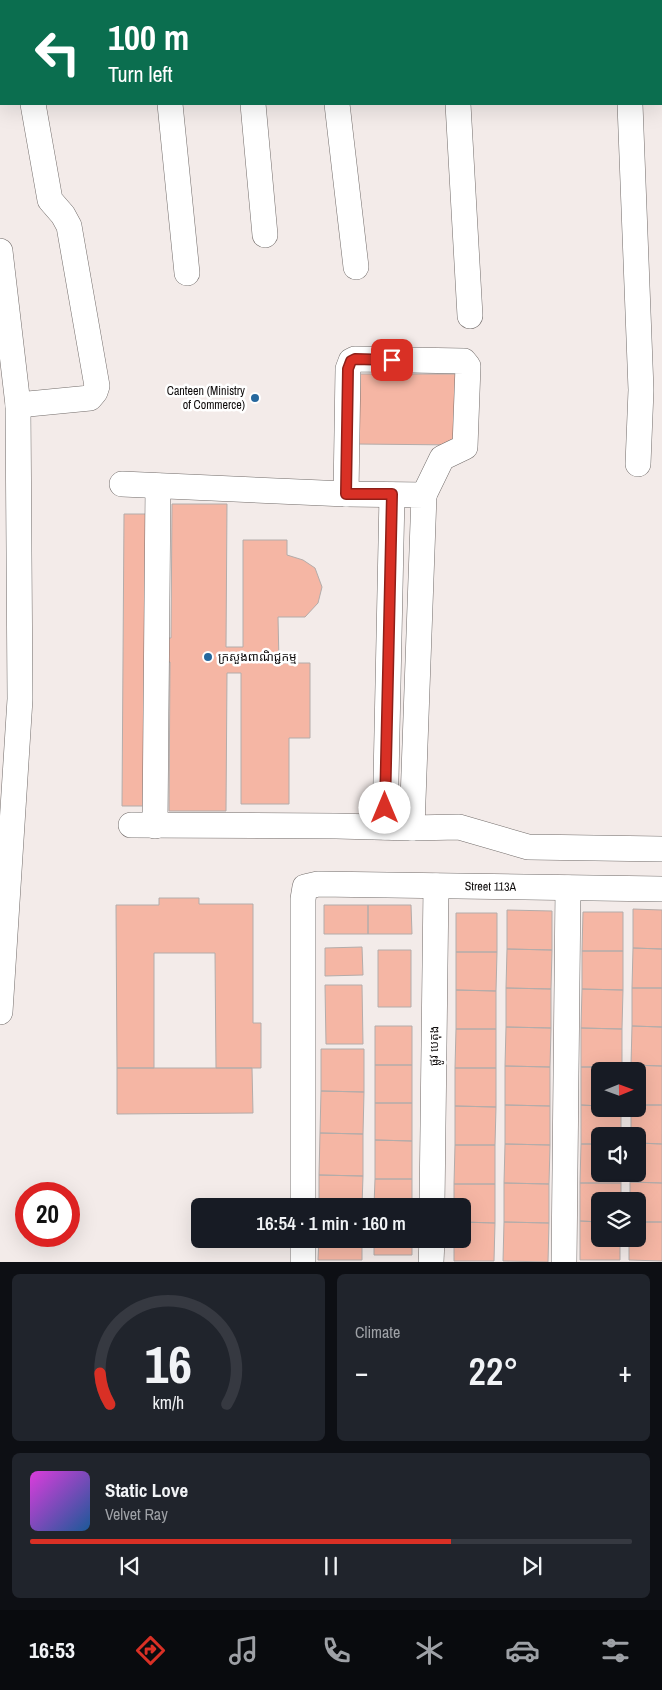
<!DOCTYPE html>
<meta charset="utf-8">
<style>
:root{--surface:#171b24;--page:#20242c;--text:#f1f3f6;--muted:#9ea1a6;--line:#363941;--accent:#d93025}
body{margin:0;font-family:"Archivo Narrow","Noto Sans Khmer",sans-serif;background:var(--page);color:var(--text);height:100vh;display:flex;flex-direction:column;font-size:19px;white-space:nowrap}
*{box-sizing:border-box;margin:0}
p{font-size:16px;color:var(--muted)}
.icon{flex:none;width:28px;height:28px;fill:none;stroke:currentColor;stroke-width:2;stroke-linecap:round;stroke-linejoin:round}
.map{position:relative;height:1262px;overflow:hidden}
.drawer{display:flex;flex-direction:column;gap:12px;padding:12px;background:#0d0f14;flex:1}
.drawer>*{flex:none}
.hud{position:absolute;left:0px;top:0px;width:662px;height:105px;box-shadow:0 5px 20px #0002;background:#0b6e4f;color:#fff;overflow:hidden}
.needle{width:32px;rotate:89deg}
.fabs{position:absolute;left:591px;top:1062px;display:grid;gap:10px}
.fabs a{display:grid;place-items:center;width:55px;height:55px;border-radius:8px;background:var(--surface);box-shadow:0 5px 20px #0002;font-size:25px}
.speed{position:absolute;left:15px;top:1182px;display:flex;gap:10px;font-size:25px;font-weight:700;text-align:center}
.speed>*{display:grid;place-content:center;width:65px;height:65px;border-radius:50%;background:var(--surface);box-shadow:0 5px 20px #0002;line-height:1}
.speed .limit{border:8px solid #d22;background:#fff;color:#111}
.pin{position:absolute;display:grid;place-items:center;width:42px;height:42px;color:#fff;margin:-21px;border-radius:10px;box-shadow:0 2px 8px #0006}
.me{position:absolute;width:55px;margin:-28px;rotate:0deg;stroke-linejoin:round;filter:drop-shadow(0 0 4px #0008)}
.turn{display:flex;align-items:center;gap:18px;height:105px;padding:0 25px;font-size:22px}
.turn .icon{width:65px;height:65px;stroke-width:2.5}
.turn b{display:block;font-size:35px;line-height:42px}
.big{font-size:38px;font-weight:600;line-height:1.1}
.drawer .tile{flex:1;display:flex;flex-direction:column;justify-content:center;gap:8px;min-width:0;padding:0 18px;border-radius:8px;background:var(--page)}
.drawer .dial{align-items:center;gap:0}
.dial svg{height:130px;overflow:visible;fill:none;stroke:var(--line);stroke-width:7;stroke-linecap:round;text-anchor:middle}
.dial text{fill:var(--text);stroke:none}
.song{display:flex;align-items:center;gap:15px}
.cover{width:60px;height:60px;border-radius:8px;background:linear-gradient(135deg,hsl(300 70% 55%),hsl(210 70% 35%))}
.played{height:5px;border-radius:2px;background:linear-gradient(90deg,var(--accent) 70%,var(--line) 70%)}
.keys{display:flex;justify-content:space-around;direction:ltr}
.heat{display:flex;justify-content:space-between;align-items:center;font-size:28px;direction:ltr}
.drawer .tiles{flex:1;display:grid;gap:12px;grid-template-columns:1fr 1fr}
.tile:last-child{grid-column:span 2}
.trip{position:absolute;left:191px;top:1198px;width:280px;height:50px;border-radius:8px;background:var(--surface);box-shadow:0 5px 20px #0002;font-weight:600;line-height:50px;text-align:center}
.dock{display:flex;height:80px;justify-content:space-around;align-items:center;background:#090b0e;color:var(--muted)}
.dock .icon{width:35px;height:35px}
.dock .on{color:var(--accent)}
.dock b{font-size:22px;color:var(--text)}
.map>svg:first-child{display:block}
.building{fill:#f5b6a4;stroke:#b3acaa}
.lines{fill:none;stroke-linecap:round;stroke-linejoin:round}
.minor-casing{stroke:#726c6a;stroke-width:26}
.minor{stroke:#fff;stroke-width:25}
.route-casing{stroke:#8d1f18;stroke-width:12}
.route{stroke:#d93025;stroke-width:9}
.poi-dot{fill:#26679d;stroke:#fff;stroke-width:2}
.labels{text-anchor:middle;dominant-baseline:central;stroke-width:5;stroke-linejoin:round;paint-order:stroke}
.poi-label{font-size:12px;fill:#0e0b0b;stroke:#fff;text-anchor:end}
.street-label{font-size:12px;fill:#0e0b0b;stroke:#fff}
</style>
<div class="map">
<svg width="662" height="1263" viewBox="0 0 662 1263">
<rect width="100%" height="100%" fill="#f3ebe9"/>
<!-- building -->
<path class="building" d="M68 0H138L139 1H68Z
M356 374H460L459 445 356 444Z
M172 504H227L226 647H243V540H287V555L303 560 315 568 322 587 318 603 305 617H278L279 663H310V738H289V804H241V673H227L226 811H169L170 662H149V806H122L124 514H149L148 638H171Z
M159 898H199V904H253V1023H261V1068H216L215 953H154V1068H117L116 905H159Z
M324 905H368V934H324Z
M368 905H411L412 934H368Z
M633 909 662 910V949L633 948Z
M507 910 552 911V950L507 949Z
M583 912H623V951H582Z
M456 913H497V952H456Z
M362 947 363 975 325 976V948Z
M633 948 662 949V988H632Z
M507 949 552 950 551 989 506 988Z
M378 950H411V1007H378Z
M582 951H623V990L582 989Z
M456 952H497L496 991 456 990Z
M325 985H362L363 1044H326Z
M506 988 551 989V1028L506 1027Z
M632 988H662V1027L632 1026Z
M582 989 623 990 622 1029 581 1028Z
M456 990 496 991V1029H456Z
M375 1026H412V1065H375Z
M632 1026 662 1027V1066L631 1065Z
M506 1027 551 1028 550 1067 505 1066Z
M581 1028 622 1029V1067H581Z
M456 1029H496V1068H455Z
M321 1049H364V1092L321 1091Z
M375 1065H412V1103H375Z
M631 1065 662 1066V1105H638V1071H631Z
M505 1066 550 1067V1106L505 1105Z
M581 1067H622V1071H600V1106L581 1105Z
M117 1068H252L253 1113 117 1114Z
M455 1068H496V1107L455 1106Z
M321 1091 364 1092 363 1134 320 1133Z
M375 1103H412V1141L375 1140Z
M505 1105 550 1106V1145L505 1144Z
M581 1105 600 1106V1109H621V1136H600V1144H581Z
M638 1105H662V1144L638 1143V1136H631V1109H638Z
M455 1106 496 1107 495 1145H455Z
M320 1133 363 1134V1176L319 1175Z
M375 1140 412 1141V1179H375Z
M638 1143 662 1144V1183L630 1182V1174H638Z
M505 1144 550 1145 549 1184 504 1183Z
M581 1144H600V1174H621V1183H580Z
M455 1145H495V1184H454Z
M319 1175 363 1176 362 1206H319Z
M375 1179H412V1206H374Z
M630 1182 662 1183V1222H638V1201H630Z
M504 1183 549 1184V1223L504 1222Z
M580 1183H621V1201H600V1222L580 1221Z
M454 1184H495V1223L462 1222V1206H454Z
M580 1221 600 1222V1239H620V1260H580Z
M462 1222 495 1223 494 1261H454V1239H462Z
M504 1222 549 1223 548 1262 503 1261Z
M638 1222H662V1261L629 1260V1239H638Z
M319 1239H362V1260H318Z
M374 1239H412V1255H374Z"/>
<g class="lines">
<!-- minor casing -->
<g class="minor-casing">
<g id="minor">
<path d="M20 0V1"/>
<path d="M155 0V1"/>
<path d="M626 0V1"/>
<path d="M170 104 187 273"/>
<path d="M253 104 265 235"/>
<path d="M337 104 356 267"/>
<path d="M458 104 470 316"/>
<path d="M630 104 641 390 638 464"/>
<path d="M0 251 18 405 20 699 0 1012"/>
<path d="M18 405 90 398 95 392 97 386 69 226 63 215 50 200 33 104"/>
<path d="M122 484 346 494 424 495 412 828"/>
<path d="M346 494 348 369 351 361 355 359 464 361 468 366 465 447 442 458 424 495"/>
<path d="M131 825 336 826 412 828 459 827 528 847 662 849"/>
<path d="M155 826 158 486"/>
<path d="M385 827 392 495"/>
<path id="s1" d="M303 1206V899L305 887 318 884 662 889"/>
<path d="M432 1206 436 886"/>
<path d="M303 1239V1263"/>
<path d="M431 1263 432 1239"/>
<path d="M564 1263 568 888"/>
</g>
</g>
<!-- minor -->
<use href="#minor" class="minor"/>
</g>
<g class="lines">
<!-- route casing -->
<g class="route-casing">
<path id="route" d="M385 808 392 494H346L348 369 351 361 355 359 392 360"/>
</g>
<!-- route -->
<use href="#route" class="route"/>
</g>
<!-- markers -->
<g class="poi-dot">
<circle cx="255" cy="398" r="5"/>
<circle cx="208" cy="657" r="5"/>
</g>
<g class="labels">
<!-- poi labels -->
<g class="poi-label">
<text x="245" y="391">Canteen (Ministry<tspan x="245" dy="14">of Commerce)</tspan></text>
<text x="218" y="657" text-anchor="start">ក្រសួងពាណិជ្ជកម្ម</text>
</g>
<!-- street labels -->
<g class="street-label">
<text stroke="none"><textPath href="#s1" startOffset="505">Street 113A</textPath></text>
<text transform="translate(434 1046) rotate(-89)">ផ្លូវ បេតុង</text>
</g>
</g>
</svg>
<div class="fabs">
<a><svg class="needle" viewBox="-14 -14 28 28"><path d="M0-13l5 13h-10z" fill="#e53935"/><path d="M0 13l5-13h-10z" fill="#9ea1a6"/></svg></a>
<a><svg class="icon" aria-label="sound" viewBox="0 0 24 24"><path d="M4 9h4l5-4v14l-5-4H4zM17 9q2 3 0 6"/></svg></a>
<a><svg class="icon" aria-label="layers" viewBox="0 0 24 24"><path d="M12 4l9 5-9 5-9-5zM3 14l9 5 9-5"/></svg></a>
</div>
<div class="speed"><div class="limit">20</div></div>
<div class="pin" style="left:392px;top:360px;background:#d93025"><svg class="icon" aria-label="arrive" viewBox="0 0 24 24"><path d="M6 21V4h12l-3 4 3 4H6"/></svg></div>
<svg class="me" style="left:385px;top:808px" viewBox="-20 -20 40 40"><circle r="19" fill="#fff"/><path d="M0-13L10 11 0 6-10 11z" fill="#d93025"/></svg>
<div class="trip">16:54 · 1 min · 160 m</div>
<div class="hud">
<div class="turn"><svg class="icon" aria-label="left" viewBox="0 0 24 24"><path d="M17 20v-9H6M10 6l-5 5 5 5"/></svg><div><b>100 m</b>Turn left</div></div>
</div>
</div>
<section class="drawer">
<div class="tiles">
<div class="tile dial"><svg viewBox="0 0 100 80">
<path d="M14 69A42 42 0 1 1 86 69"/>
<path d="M14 69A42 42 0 0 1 8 50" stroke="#d93025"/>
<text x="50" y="56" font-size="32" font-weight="700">16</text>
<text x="50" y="72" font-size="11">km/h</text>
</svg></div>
<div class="tile"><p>Climate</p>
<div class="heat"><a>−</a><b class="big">22°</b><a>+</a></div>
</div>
<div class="tile">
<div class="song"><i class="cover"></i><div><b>Static Love</b><p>Velvet Ray</p></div></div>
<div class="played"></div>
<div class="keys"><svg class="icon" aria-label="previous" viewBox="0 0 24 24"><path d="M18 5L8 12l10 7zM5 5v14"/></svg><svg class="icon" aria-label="pause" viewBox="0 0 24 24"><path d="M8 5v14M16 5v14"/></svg><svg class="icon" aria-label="next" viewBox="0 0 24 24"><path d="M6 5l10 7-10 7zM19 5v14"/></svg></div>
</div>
</div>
</section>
<nav class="dock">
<b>16:53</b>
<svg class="icon on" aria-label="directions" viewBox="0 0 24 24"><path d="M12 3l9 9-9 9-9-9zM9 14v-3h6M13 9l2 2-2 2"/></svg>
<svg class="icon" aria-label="music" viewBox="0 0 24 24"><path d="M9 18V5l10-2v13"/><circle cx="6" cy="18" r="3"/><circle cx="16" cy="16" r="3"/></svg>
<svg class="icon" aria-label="phone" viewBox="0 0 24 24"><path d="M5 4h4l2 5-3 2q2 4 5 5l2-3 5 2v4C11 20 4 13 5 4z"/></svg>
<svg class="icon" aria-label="climate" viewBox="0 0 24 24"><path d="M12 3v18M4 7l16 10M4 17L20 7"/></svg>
<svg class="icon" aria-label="car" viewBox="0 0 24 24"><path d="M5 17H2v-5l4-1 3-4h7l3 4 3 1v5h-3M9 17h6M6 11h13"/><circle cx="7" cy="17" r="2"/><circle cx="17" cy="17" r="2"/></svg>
<svg class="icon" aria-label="filters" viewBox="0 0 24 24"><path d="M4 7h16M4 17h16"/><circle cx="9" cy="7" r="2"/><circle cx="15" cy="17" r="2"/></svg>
</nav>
